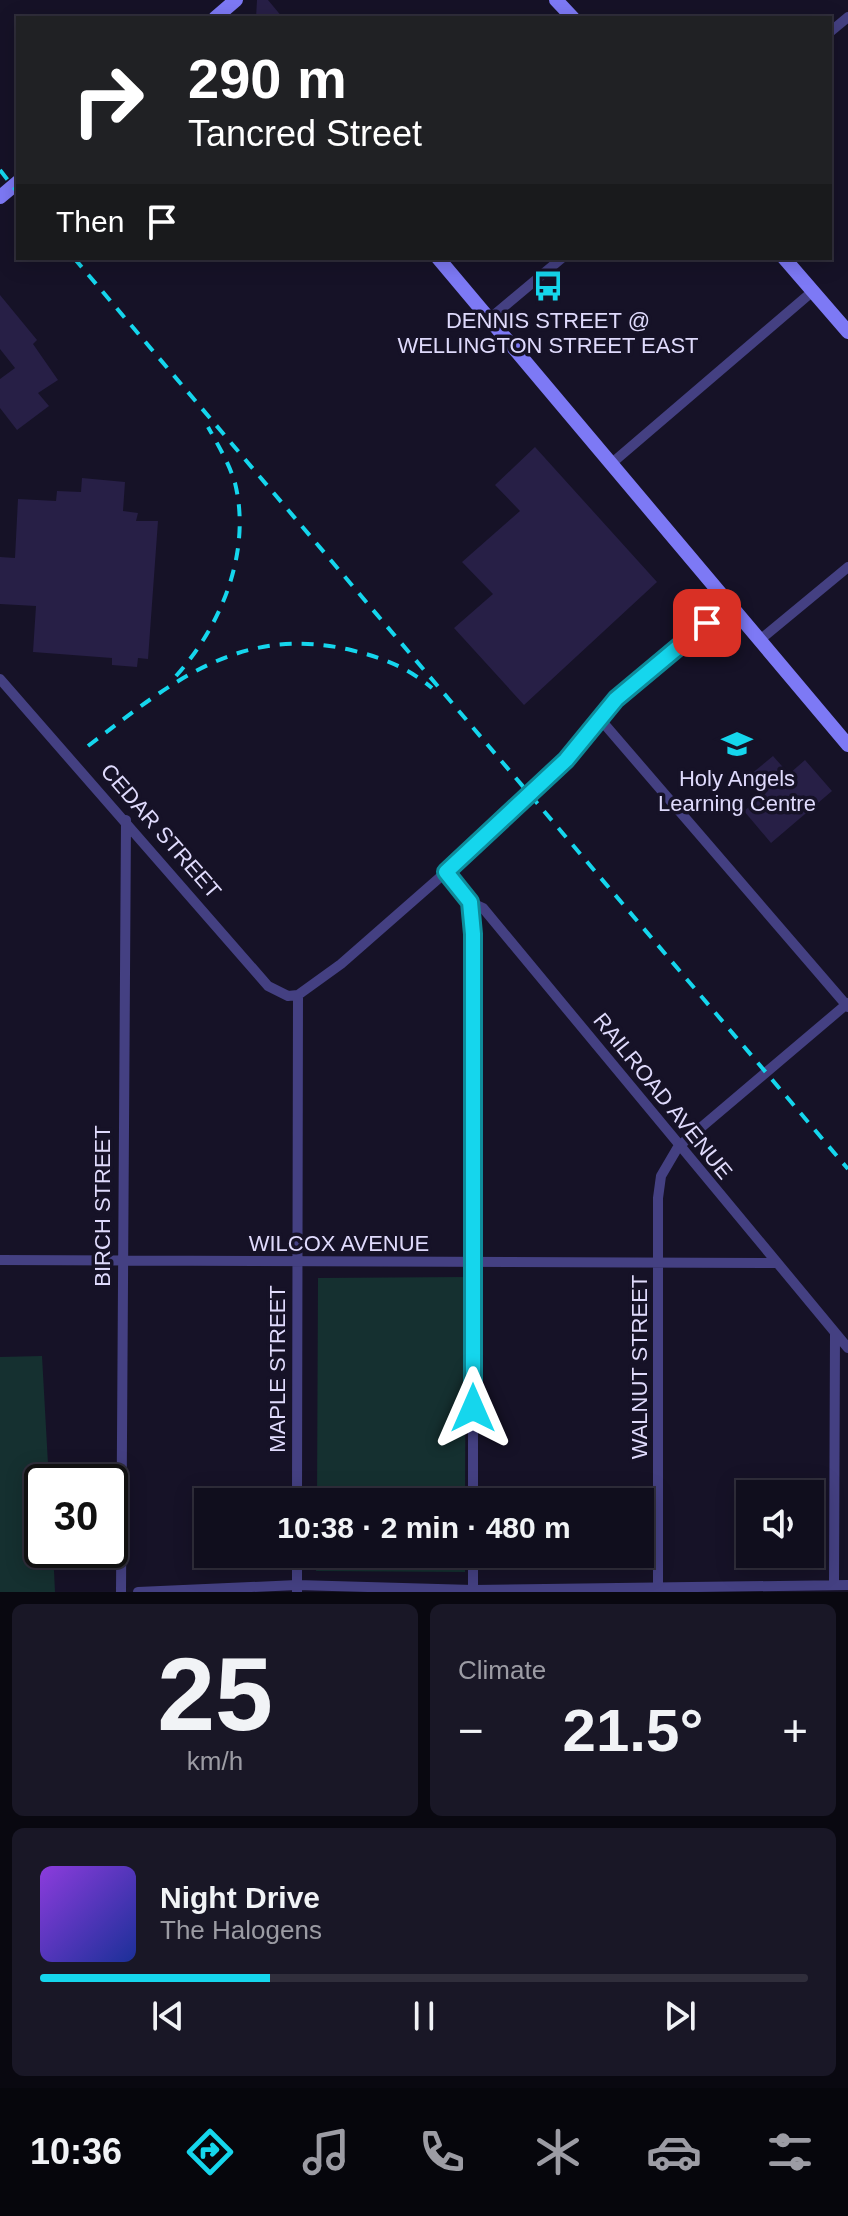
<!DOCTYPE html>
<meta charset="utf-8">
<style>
:root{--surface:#100e1d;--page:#191726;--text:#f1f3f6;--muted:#9c9ca4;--line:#302e3b;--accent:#15d6ed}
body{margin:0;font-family:Arial,sans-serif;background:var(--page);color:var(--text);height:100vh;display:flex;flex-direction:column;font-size:30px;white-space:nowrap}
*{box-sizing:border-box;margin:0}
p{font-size:26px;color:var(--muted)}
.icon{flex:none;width:44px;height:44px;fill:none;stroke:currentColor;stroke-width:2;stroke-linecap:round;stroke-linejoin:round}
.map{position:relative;height:1592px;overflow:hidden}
.side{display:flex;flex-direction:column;gap:12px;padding:12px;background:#090810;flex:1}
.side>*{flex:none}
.banner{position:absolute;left:16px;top:16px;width:816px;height:244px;border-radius:0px;box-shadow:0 4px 20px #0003,0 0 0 2px var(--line);background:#202124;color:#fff;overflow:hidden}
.controls{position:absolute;left:736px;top:1480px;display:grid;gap:16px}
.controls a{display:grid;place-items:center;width:88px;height:88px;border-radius:0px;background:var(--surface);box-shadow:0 4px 20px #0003,0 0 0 2px var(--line);font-size:40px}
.speed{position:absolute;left:24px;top:1464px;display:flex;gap:16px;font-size:40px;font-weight:700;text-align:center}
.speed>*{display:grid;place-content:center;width:104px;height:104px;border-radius:50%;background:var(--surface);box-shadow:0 4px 20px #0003,0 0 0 2px var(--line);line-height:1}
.speed .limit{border:4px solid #111;border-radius:12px;background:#fff;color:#111}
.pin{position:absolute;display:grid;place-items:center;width:68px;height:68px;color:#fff;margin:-34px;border-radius:16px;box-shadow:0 4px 12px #0006}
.me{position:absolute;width:88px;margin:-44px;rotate:0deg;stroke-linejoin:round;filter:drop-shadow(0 0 6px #0008)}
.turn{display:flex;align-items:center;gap:28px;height:168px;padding:0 40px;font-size:36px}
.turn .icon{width:104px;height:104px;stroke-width:2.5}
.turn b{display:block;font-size:56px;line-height:68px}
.then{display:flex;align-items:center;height:76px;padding:0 40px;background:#0003;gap:16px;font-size:30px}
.big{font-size:60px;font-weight:800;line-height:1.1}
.side .widget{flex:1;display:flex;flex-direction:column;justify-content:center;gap:12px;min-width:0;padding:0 28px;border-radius:12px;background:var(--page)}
.side .dial{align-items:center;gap:0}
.dial b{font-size:104px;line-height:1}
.song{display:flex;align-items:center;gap:24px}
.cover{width:96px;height:96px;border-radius:12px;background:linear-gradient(135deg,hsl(270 70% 55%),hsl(230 70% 35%))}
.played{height:8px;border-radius:4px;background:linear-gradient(90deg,var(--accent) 30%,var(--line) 30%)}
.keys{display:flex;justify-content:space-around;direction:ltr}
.heat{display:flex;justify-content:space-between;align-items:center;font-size:44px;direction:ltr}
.side .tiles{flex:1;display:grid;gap:12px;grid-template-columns:1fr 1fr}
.widget:last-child{grid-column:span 2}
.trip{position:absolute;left:194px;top:1488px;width:460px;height:80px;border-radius:0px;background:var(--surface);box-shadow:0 4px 20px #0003,0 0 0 2px var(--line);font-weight:800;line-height:80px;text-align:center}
.menu{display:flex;height:128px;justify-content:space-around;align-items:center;background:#06060c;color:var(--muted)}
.menu .icon{width:56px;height:56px}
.menu .current{color:var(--accent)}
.menu b{font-size:36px;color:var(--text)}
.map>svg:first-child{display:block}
.green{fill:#153030}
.building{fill:#271f46}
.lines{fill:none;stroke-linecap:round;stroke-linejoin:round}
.minor{stroke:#444082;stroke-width:10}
.secondary{stroke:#7d79f5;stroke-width:14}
.rail{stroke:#15d6ed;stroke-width:4;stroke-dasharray:12 10;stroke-linecap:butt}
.route-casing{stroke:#0e8b9a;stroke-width:20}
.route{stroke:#15d6ed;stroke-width:14}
.labels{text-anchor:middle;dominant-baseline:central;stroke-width:7;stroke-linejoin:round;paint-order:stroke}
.poi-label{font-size:22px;fill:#dfdafc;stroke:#161227}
.street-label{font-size:22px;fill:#dfdafc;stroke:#161227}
</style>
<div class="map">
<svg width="848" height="1592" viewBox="0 0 848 1592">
<rect width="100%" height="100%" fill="#161227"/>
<!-- green -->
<path class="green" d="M466 1277 465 1502H317L318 1278Z
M42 1356 49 1482H42V1550H53L55 1592H0V1357Z
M317 1554H465V1572L316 1571Z"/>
<!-- building -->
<path class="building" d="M257 0H268L283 18H256Z
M0 295 37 340 33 344 58 380 38 393 49 406 17 430 0 408V379L15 368 0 349Z
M535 447 657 582 524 705 454 628 493 594 462 562 520 511 495 485Z
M82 478 125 482 123 511 138 513 136 521H158L148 659 138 658 137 667 112 665V658L33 652 36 606 0 604V557L15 558 18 499 56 501 57 491 81 492Z
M773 756 789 774 805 760 832 791 771 843 744 811 766 793 750 775Z"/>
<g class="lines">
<!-- minor -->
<path class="minor" d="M830 32 848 17
M488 320 562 258
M612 463 813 291
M761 639 848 567
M0 679 268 986 288 996 298 995
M600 719 848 1007
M446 872 470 902 483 908 848 1348
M470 902 473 934V1502
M298 995 341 964 446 872 566 760 616 699 729 604
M0 1260 774 1263
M297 1502 298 995
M834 1585 835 1333
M121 1592 126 820
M138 1592 297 1585 473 1590 848 1585
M297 1592V1554
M473 1592V1554
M658 1592V1198L661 1176 678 1147 848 1003"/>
<!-- secondary -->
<path class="secondary" d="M556 0 573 18
M215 18 236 0
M0 197 18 182
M438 258 848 745
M784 258 848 332"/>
<!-- rail -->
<path class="rail" d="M0 170 18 193
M74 258 848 1169
M176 676C221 626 252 552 235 483 229 463 218 445 208 427
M88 746C171 683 239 624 351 650 383 658 407 667 432 688"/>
</g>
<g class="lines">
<!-- route casing -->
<g class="route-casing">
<path id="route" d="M473 1408V934L470 902 446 872 566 760 616 699 707 623"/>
</g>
<!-- route -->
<use href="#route" class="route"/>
</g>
<!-- icons -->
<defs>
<g id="bus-bare" transform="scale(2.4)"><path d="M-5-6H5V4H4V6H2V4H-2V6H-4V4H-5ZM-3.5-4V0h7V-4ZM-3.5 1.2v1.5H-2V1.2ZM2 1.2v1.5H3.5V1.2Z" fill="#15d6ed" stroke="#161227" stroke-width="2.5" paint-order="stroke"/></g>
<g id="school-bare" transform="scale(2.4)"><path d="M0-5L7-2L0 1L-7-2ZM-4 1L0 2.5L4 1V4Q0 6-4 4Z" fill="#15d6ed" stroke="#161227" stroke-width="2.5" paint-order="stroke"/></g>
</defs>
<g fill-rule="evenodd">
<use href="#bus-bare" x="548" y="286"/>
<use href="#school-bare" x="737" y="744"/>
</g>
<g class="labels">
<!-- poi labels -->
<g class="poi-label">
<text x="548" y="320">DENNIS STREET @<tspan x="548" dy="25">WELLINGTON STREET EAST</tspan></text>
<text x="737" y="778">Holy Angels<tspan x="737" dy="25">Learning Centre</tspan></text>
</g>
<!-- street labels -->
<g class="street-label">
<text transform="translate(161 831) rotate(49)">CEDAR STREET</text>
<text transform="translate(663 1096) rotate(51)">RAILROAD AVENUE</text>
<text transform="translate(102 1206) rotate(-90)">BIRCH STREET</text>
<text x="339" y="1243">WILCOX AVENUE</text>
<text transform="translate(639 1367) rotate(-90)">WALNUT STREET</text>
<text transform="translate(277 1369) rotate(-90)">MAPLE STREET</text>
</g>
</g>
</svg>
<div class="controls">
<a><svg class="icon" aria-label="sound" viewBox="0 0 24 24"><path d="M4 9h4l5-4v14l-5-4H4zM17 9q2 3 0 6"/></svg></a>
</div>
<div class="speed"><div class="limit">30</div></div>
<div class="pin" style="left:707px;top:623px;background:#d93025"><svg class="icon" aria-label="arrive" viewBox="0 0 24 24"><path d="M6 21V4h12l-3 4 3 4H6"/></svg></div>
<svg class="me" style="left:473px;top:1408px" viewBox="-20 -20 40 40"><path d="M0-17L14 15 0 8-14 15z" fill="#15d6ed" stroke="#fff" stroke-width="4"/></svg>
<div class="trip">10:38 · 2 min · 480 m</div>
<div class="banner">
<div class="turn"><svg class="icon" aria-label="right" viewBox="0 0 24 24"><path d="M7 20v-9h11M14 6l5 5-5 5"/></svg><div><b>290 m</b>Tancred Street</div></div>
<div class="then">Then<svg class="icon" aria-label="arrive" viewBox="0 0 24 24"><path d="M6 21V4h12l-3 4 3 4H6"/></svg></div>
</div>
</div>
<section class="side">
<div class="tiles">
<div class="widget dial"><b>25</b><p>km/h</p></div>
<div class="widget"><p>Climate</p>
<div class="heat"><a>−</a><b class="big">21.5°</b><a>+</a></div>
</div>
<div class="widget">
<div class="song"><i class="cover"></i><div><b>Night Drive</b><p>The Halogens</p></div></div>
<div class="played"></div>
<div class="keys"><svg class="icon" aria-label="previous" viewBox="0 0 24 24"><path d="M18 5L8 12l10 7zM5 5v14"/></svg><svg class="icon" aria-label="pause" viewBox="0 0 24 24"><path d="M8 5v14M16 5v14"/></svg><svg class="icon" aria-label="next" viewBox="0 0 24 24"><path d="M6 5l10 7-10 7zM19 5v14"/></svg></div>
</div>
</div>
</section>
<nav class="menu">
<b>10:36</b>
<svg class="icon current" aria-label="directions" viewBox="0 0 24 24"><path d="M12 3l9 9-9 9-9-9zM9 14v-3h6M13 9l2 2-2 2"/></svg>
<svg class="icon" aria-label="music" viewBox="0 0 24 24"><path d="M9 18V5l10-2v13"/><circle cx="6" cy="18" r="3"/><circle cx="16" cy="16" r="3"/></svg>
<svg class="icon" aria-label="phone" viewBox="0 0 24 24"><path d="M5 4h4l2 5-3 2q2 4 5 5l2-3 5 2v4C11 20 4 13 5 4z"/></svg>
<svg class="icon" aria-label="climate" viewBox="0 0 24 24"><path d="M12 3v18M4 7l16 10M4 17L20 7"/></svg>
<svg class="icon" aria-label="car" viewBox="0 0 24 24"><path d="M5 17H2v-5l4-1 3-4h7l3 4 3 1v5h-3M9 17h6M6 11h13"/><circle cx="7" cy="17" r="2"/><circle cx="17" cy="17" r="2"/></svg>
<svg class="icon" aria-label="filters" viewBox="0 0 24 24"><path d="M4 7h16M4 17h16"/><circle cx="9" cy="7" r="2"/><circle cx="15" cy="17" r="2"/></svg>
</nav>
